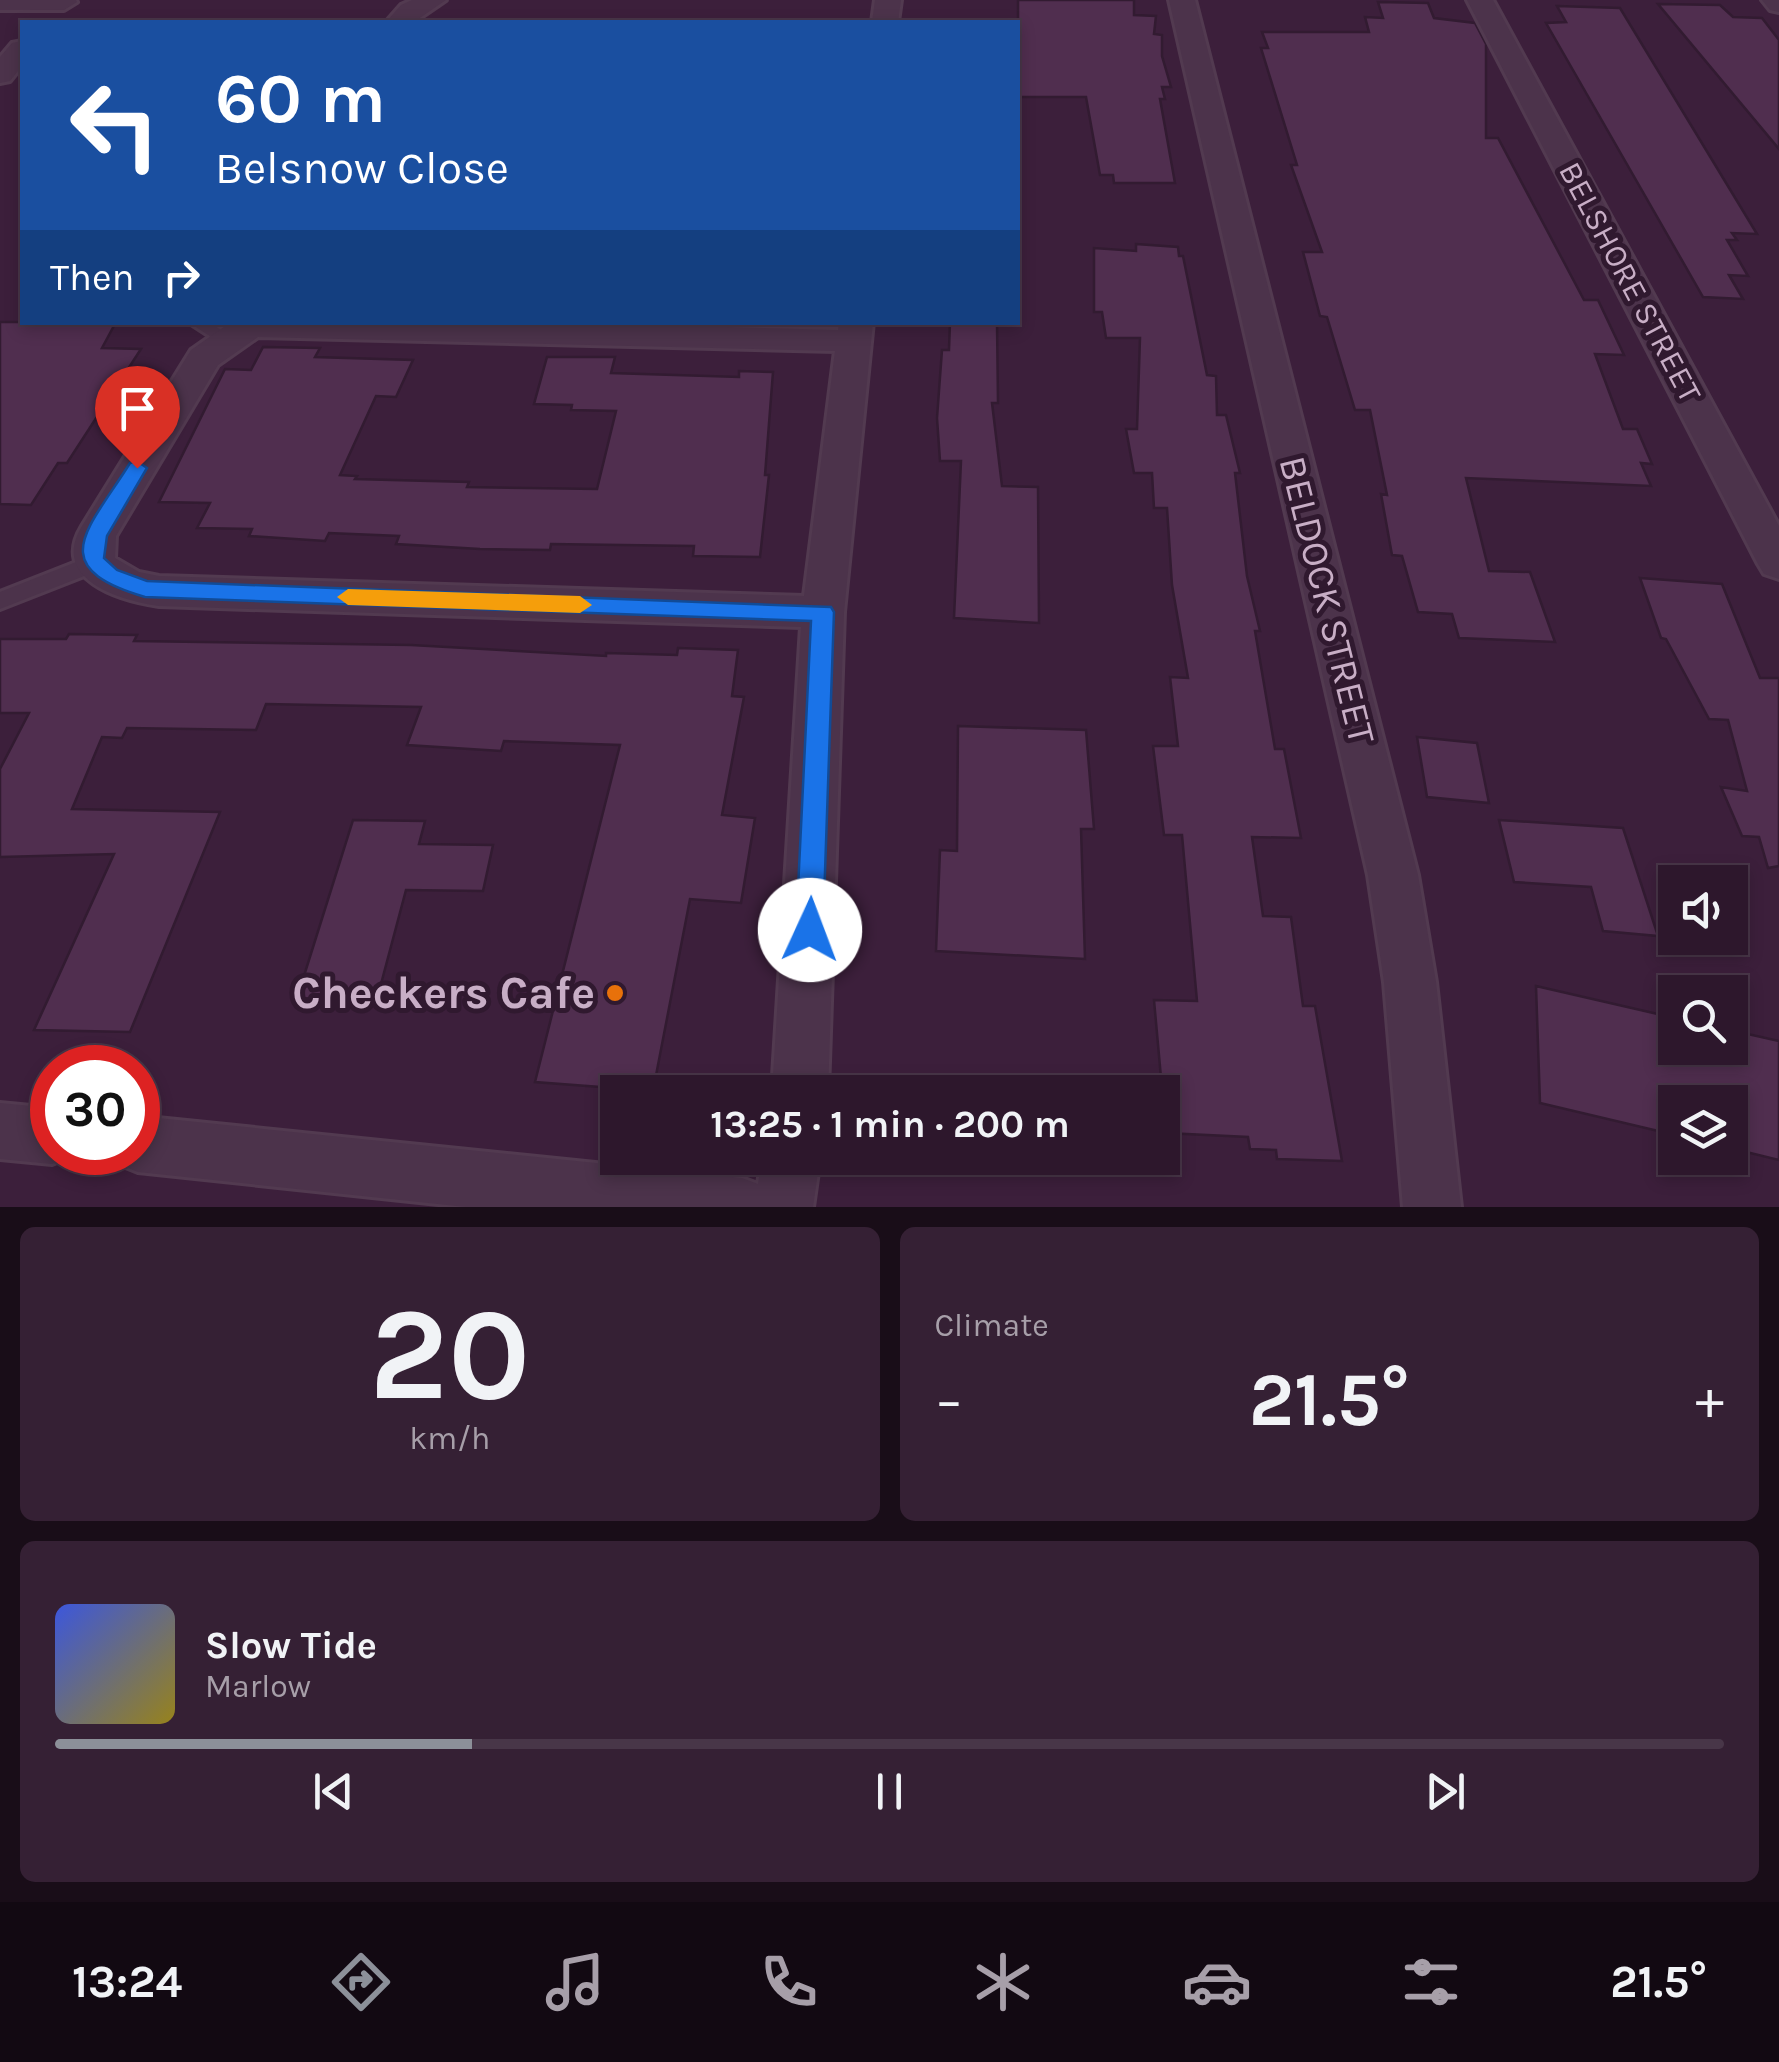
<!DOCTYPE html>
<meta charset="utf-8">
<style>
:root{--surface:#2d172c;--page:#352034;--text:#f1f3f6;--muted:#a79fa9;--line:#483648;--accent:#8c9099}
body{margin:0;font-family:Karla,sans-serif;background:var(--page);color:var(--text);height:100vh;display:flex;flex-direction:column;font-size:38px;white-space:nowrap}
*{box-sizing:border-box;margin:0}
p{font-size:32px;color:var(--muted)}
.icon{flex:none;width:55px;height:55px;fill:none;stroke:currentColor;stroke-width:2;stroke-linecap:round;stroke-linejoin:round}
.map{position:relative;height:1207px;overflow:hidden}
.drawer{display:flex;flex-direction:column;gap:20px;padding:20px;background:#190d18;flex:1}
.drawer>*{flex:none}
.guide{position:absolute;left:20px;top:20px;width:1000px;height:305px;border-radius:0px;box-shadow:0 5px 15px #0003,0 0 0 2px var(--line);background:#1a4fa0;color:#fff;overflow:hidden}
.controls{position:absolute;left:1658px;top:865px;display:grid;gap:20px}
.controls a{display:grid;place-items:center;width:90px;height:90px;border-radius:0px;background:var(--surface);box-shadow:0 5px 15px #0003,0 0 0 2px var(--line);font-size:50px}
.speed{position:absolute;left:30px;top:1045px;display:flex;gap:20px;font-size:50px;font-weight:700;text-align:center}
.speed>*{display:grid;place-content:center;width:130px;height:130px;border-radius:50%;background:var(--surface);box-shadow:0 5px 15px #0003,0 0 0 2px var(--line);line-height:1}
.speed .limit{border:15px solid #d22;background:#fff;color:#111}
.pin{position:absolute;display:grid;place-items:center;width:85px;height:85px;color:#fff;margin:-102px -42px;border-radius:50% 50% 50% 0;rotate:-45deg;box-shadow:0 0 10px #0007}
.pin .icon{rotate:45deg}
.me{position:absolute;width:110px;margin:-55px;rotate:2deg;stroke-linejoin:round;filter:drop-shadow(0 0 8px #0008)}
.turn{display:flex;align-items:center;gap:35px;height:210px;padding:0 30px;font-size:45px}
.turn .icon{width:130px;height:130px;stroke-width:2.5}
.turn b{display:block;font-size:70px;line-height:85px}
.then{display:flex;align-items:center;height:95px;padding:0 30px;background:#0003;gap:20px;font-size:38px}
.big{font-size:75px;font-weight:700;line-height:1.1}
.drawer .widget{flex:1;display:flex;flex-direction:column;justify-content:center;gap:15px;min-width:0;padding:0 35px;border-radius:15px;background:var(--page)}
.drawer .dial{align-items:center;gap:0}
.dial b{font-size:130px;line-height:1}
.song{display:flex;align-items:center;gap:30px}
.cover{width:120px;height:120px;border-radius:15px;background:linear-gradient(135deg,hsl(230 70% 55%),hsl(50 70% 35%))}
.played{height:10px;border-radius:5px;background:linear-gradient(90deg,var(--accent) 25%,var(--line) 25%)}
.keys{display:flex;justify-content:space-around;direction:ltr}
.heat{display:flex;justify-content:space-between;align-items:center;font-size:55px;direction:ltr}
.drawer .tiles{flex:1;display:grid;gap:20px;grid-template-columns:1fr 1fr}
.widget:last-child{grid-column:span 2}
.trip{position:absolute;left:600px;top:1075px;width:580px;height:100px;border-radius:0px;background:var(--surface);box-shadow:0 5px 15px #0003,0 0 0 2px var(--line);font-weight:700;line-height:100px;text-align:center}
.tab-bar{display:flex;height:160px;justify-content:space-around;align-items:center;background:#120912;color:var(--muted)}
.tab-bar .icon{width:70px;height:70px}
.tab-bar .active{color:var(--accent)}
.tab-bar b{font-size:45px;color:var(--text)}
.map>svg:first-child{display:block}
.building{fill:#502e4f;stroke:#321b31;stroke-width:2.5}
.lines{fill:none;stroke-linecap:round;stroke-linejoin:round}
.lane-casing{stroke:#523a50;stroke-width:6}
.street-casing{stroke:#523a50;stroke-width:6}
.lane{fill:#4c334b;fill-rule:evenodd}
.street{fill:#4c334b;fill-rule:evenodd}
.route{fill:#1a73e8;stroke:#114b97;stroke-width:2.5}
.slow{fill:#f59e0b}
.food-dot{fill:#e8710a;stroke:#30192f;stroke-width:4}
.labels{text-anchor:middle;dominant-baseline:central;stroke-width:10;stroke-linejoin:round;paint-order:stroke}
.far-street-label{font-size:32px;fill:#c8aec6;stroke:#30192f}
.street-label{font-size:38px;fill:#c8aec6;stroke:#30192f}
.near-poi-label{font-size:45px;font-weight:bold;fill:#c8aec6;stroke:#30192f;text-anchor:end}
</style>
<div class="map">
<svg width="1779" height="1207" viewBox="0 0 1779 1207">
<rect width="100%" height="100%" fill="#3c1f3b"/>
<!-- building -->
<path class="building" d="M1018 0H1134V15L1156 16 1154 34 1162 35V56L1171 87H1162L1165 99H1160L1175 183H1114L1113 175H1100L1086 97H1018Z
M1378 2 1428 3 1434 18 1475 23 1486 44V138H1498L1584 300H1598L1624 355 1595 354 1623 429H1637L1652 464 1641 463 1651 486 1466 478 1489 571 1530 572 1555 642 1459 638 1452 614 1418 612 1402 556 1392 555 1381 494 1387 495 1370 410H1355L1327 317 1320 316 1303 252H1322L1291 165H1297L1261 48H1268L1262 32H1369L1365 17 1383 18Z
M1658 4 1720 5 1733 17 1762 18 1779 40V149Z
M1557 6 1620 8 1757 234 1732 233 1737 240H1727L1748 276 1729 275 1743 299 1703 297 1546 23 1566 22Z
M1136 244 1178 247 1179 256H1183L1207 375 1216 376 1217 415H1226L1240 473H1235L1247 576 1260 631H1255L1275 749H1284L1301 838 1252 837 1263 916 1291 917 1303 1006H1315L1342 1161 1277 1159 1276 1150 1250 1149 1248 1137 1166 1133 1154 1000 1197 1001 1182 835H1164L1153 746H1178L1170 677 1188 678 1172 585 1167 508H1154L1152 473H1134L1126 429H1137L1140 338H1106L1102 312H1094V248L1136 251Z
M0 322H116L102 348 141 349 67 463H58L31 505 0 504Z
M950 322H997L998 403H992L1002 486 1038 487 1039 623 954 618 961 461H940L937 418 942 350H949Z
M263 347 320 348 315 357 413 360 396 397 376 396 340 475 357 476 355 479 469 482 467 487 597 489 616 411 571 410 572 405 534 404 547 357H615L611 373 739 377V371L773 372 765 475H769L760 557 693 556 694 546 551 544 550 550 480 549 396 544 399 536 329 533 325 541 249 536 252 529 197 528 210 503 159 502 225 369 251 370Z
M1640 578 1722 584 1760 678H1779V866L1768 868 1759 837 1742 836 1721 787 1747 791 1728 720 1709 719 1666 639 1661 638Z
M69 634 137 635 134 641 411 645 606 656V653L677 655 678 648 738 650 732 696 744 697 722 815 755 818 741 903 690 899 653 1091 535 1082 620 745 504 741 501 751 407 745 421 707 266 704 256 730 127 728 122 738 102 737 72 809 220 812 130 1032 34 1030 114 854 0 857V769L29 713H0V639H66Z
M958 726 1086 730 1094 829H1081L1085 959 936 951 940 850 957 851Z
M1417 737 1477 743 1489 803 1427 797Z
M353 820 425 821 419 844 493 845 483 891 406 890 377 999 297 998Z
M1499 820 1623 828 1658 936 1603 931 1591 887 1514 882Z
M1536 986 1675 1018V1048H1730V1030L1779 1041V1160L1730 1148V1102H1675V1135L1540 1103Z"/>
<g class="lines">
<!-- lane casing -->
<g class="lane-casing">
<path id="lane" d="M188 322H210L234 340 225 346Z
M94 555 102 557 105 563 102 569 0 609V592Z"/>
</g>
<!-- street casing -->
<g class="street-casing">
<path id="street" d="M0 0H76L77 2 64 10H0Z
M412 0H446L414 22H386L401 5Z
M875 0H901L898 22H872Z
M1169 0H1195L1418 875 1436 982 1461 1207H1403L1384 982 1368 875Z
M1467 0H1493L1779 526V579L1764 574 1758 564Z
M1762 0H1779V12L1770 10Z
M22 41V66L10 81 0 83V57L12 43Z
M231 322H540L838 330 839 322H873L844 612 828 1092H772L801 627 159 606C118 600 50 579 82 526L191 350ZM258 337 835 351 804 596 159 576 139 572 115 558 116 536 218 365Z
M0 1103 52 1108V1152H73L72 1156 52 1164 0 1159Z
M138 1116 742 1178 758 1184 762 1158H820L813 1207H466L138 1172 118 1164 113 1152H138Z"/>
</g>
<!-- lane -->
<use href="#lane" class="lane"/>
<!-- street -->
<use href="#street" class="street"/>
</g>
<!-- route -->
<path class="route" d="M137 461 147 468 107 536 104 558 117 570 147 581 831 607 834 612 823 930 819 939 810 942 800 939 796 930 811 621 145 597C42 567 89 529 130 463Z"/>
<!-- slow -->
<path class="slow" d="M348 589 580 596 592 605 580 613 348 605 337 597Z"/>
<!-- markers -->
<circle class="food-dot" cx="615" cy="993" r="10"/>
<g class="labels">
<!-- far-street labels -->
<g class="far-street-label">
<text transform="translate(1630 282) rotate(62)">BELSHORE STREET</text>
</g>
<!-- street labels -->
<g class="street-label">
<text transform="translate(1327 600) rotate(76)">BELDOCK STREET</text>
</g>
<!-- near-poi labels -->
<g class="near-poi-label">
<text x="595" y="993">Checkers Cafe</text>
</g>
</g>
</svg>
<div class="controls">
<a><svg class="icon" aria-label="sound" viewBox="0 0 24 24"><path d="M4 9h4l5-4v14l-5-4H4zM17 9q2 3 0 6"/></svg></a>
<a><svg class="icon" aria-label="search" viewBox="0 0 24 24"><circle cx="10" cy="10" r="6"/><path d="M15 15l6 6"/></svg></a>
<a><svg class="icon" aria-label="layers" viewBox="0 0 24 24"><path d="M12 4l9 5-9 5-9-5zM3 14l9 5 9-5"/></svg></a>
</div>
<div class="speed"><div class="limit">30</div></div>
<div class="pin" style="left:137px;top:468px;background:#d93025"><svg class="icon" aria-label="arrive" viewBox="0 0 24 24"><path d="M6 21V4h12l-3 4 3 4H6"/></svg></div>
<svg class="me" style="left:810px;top:930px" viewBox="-20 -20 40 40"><circle r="19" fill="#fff"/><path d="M0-13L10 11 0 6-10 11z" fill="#1a73e8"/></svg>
<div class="trip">13:25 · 1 min · 200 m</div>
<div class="guide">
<div class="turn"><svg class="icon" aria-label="left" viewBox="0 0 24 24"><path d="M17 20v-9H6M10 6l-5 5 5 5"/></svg><div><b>60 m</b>Belsnow Close</div></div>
<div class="then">Then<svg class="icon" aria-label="right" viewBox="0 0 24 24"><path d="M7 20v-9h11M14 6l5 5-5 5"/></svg></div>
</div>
</div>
<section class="drawer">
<div class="tiles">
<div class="widget dial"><b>20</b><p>km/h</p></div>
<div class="widget"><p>Climate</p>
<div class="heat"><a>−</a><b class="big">21.5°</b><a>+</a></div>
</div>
<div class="widget">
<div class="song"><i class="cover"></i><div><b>Slow Tide</b><p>Marlow</p></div></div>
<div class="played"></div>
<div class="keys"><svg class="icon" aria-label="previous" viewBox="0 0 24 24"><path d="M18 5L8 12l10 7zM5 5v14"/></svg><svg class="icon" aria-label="pause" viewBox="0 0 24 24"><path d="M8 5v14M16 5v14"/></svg><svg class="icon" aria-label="next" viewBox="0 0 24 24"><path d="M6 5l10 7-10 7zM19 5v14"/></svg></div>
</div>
</div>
</section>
<nav class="tab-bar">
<b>13:24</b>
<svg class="icon active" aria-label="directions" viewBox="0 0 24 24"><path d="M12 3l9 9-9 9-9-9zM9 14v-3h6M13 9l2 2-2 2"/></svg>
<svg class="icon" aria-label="music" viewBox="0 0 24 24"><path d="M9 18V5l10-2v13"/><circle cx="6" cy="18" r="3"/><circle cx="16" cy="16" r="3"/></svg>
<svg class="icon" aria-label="phone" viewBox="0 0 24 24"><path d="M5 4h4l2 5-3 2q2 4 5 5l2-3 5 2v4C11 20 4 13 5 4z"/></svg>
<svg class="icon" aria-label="climate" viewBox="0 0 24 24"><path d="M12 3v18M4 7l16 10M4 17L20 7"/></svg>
<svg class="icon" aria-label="car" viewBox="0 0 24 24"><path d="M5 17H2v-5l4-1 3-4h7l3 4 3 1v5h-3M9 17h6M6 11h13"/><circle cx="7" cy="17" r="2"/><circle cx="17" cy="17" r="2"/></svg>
<svg class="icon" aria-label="filters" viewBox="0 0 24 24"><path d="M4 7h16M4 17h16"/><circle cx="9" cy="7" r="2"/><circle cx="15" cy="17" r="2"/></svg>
<b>21.5°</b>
</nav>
